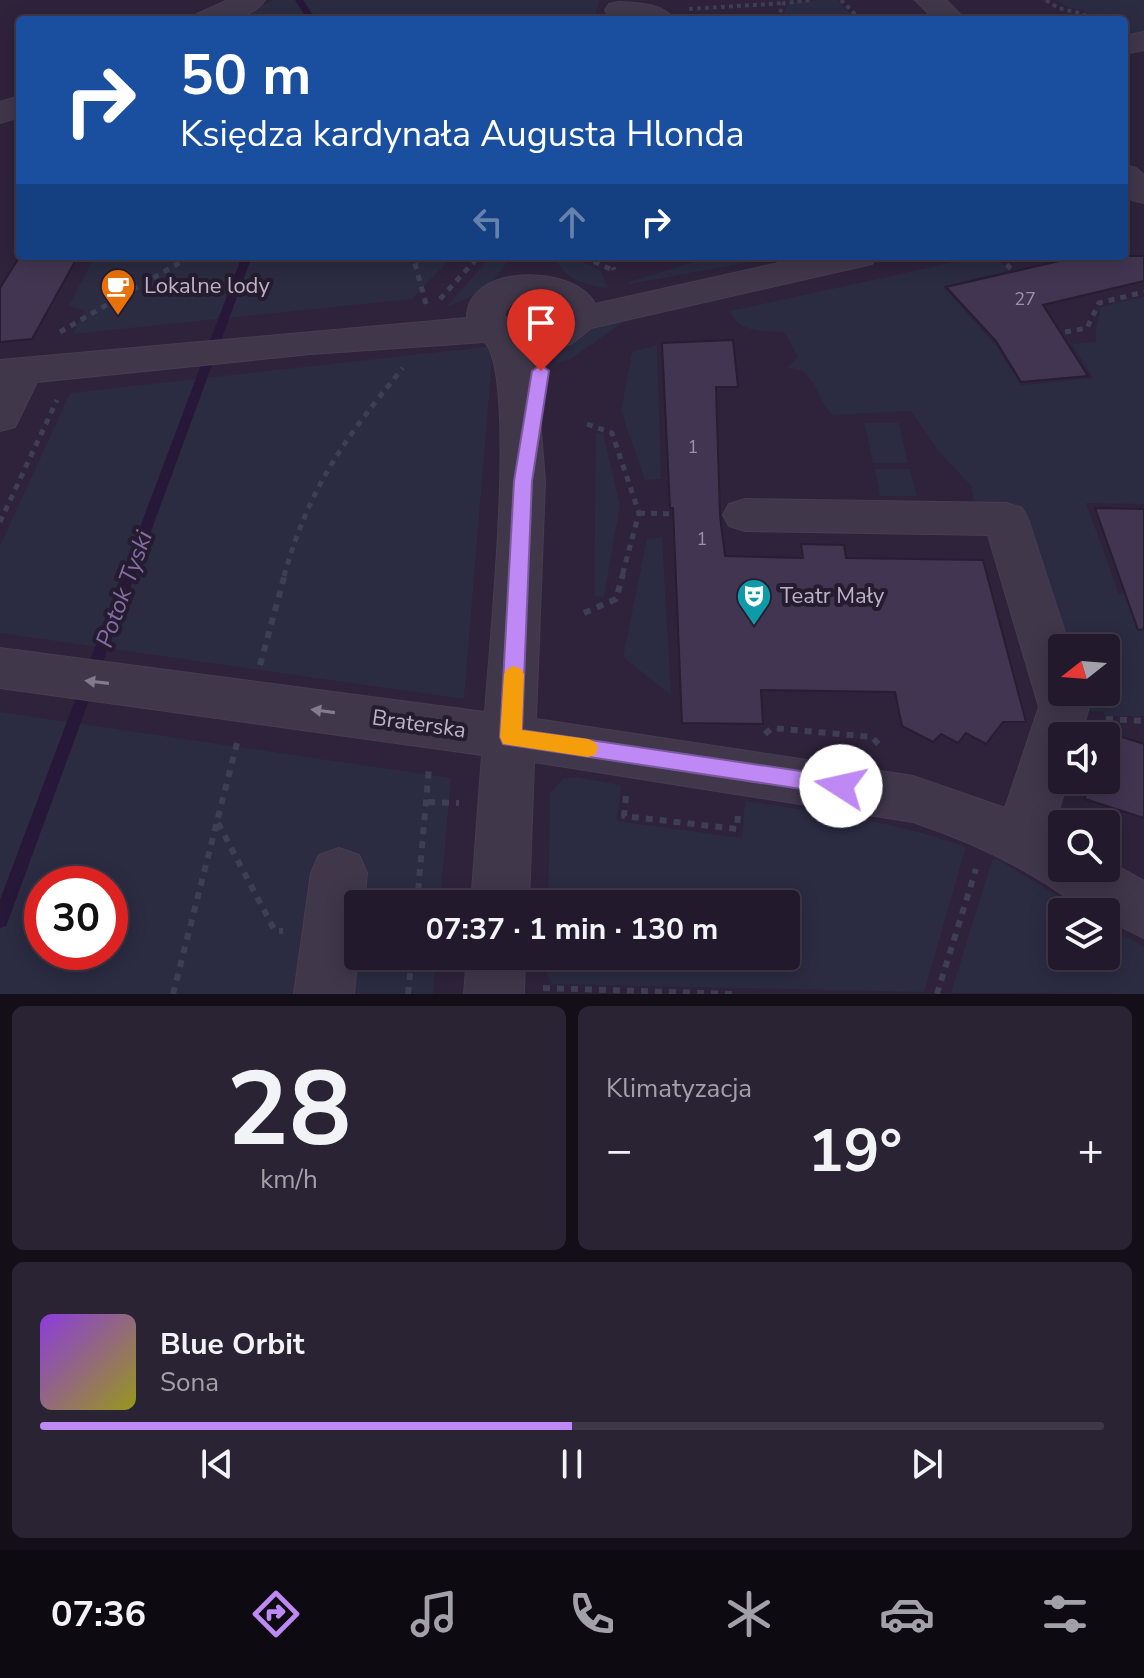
<!DOCTYPE html>
<html lang="pl">
<meta charset="utf-8">
<style>
:root{--surface:#221a2c;--page:#2a2334;--text:#f1f3f6;--muted:#a2a1a9;--line:#3f3848;--accent:#bf89f5}
body{margin:0;font-family:"Nunito Sans",sans-serif;background:var(--page);color:var(--text);height:100vh;display:flex;flex-direction:column;font-size:30px;white-space:nowrap}
*{box-sizing:border-box;margin:0}
p{font-size:26px;color:var(--muted)}
.icon{flex:none;width:44px;height:44px;fill:none;stroke:currentColor;stroke-width:2;stroke-linecap:round;stroke-linejoin:round}
.map{position:relative;height:994px;overflow:hidden}
.sheet{display:flex;flex-direction:column;gap:12px;padding:12px;background:#130e18;flex:1}
.sheet>*{flex:none}
.guide{position:absolute;left:16px;top:16px;width:1112px;height:244px;border-radius:8px;box-shadow:0 4px 20px #0003,0 0 0 2px var(--line);background:#1a4fa0;color:#fff;overflow:hidden}
.needle{width:52px;rotate:253deg}
.fabs{position:absolute;left:1048px;top:634px;display:grid;gap:16px}
.fabs a{display:grid;place-items:center;width:72px;height:72px;border-radius:8px;background:var(--surface);box-shadow:0 4px 20px #0003,0 0 0 2px var(--line);font-size:40px}
.speed{position:absolute;left:24px;top:866px;display:flex;gap:16px;font-size:40px;font-weight:700;text-align:center}
.speed>*{display:grid;place-content:center;width:104px;height:104px;border-radius:50%;background:var(--surface);box-shadow:0 4px 20px #0003,0 0 0 2px var(--line);line-height:1}
.speed .limit{border:12px solid #d22;background:#fff;color:#111}
.pin{position:absolute;display:grid;place-items:center;width:68px;height:68px;color:#fff;margin:-82px -34px;border-radius:50% 50% 50% 0;rotate:-45deg;box-shadow:0 0 8px #0007}
.pin .icon{rotate:45deg}
.me{position:absolute;width:88px;margin:-44px;rotate:280deg;stroke-linejoin:round;filter:drop-shadow(0 0 6px #0008)}
.turn{display:flex;align-items:center;gap:28px;height:168px;padding:0 32px;font-size:36px}
.turn .icon{width:104px;height:104px;stroke-width:2.5}
.turn b{display:block;font-size:56px;line-height:68px}
.lanes{display:flex;align-items:center;height:76px;padding:0 32px;background:#0003;justify-content:center;gap:40px;direction:ltr}
.lanes .off{opacity:.35}
.big{font-size:60px;font-weight:700;line-height:1.1}
.sheet .tile{flex:1;display:flex;flex-direction:column;justify-content:center;gap:12px;min-width:0;padding:0 28px;border-radius:12px;background:var(--page)}
.sheet .dial{align-items:center;gap:0}
.dial b{font-size:104px;line-height:1}
.song{display:flex;align-items:center;gap:24px}
.cover{width:96px;height:96px;border-radius:12px;background:linear-gradient(135deg,hsl(270 70% 55%),hsl(60 70% 35%))}
.played{height:8px;border-radius:4px;background:linear-gradient(90deg,var(--accent) 50%,var(--line) 50%)}
.keys{display:flex;justify-content:space-around;direction:ltr}
.heat{display:flex;justify-content:space-between;align-items:center;font-size:44px;direction:ltr}
.sheet .tiles{flex:1;display:grid;gap:12px;grid-template-columns:1fr 1fr}
.tile:last-child{grid-column:span 2}
.trip{position:absolute;left:344px;top:890px;width:456px;height:80px;border-radius:8px;background:var(--surface);box-shadow:0 4px 20px #0003,0 0 0 2px var(--line);font-weight:700;line-height:80px;text-align:center}
.dock{display:flex;height:128px;justify-content:space-around;align-items:center;background:#0e0a12;color:var(--muted)}
.dock .icon{width:56px;height:56px}
.dock .on{color:var(--accent)}
.dock b{font-size:36px;color:var(--text)}
.map>svg:first-child{display:block}
.green{fill:#2b2b42;fill-rule:evenodd}
.lines{fill:none;stroke-linecap:round;stroke-linejoin:round}
.stream{fill:#271738;fill-rule:evenodd}
.building{fill:#423552;stroke:#271e32;stroke-width:2}
.minor-casing{stroke:#473d51;stroke-width:2}
.path-far2{stroke:#3e3f54;stroke-width:4;stroke-dasharray:4 4;stroke-linecap:butt}
.path-far1{stroke:#3e3f54;stroke-width:5;stroke-dasharray:6 6;stroke-linecap:butt}
.path{stroke:#3e3f54;stroke-width:6;stroke-dasharray:7 7;stroke-linecap:butt}
.minor{fill:#40374b;fill-rule:evenodd}
.oneway{fill:#857b8f}
.route{fill:#bf89f5;stroke:#7c599f;stroke-width:2}
.slow{fill:#f59e0b}
.labels{text-anchor:middle;dominant-baseline:central;stroke-width:8;stroke-linejoin:round;paint-order:stroke}
.number-label{font-size:18px;fill:#9c91a8}
.poi-label{font-size:22px;fill:#bdb2c7;stroke:#251c30;text-anchor:start}
.street-label{font-size:22px;fill:#bdb2c7;stroke:#251c30}
.water-label{font-size:24px;font-style:italic;fill:#866ca5;stroke:#251c30}
</style>
<div class="map">
<svg width="1144" height="994" viewBox="0 0 1144 994">
<rect width="100%" height="100%" fill="#2e233b"/>
<!-- green -->
<path class="green" d="M274 0H599L594 20H229Z
M823 0H837L857 20 786 17 781 20 788 3Z
M1057 0H1144V35L1124 39V20C1102 20 1105 21 1086 12 1074 6 1073 13 1057 0Z
M95 256H453L412 299 73 334 84 311 69 305Z
M713 256H785L630 284 629 282Z
M983 256H995L1008 271 943 286 996 346 1021 385 1093 378 1072 344 1096 342V328L1101 307 1144 297V504L1086 503 1119 594 1144 595V716H1106L1102 711H1084L1069 692H1106V648H1062L976 510 971 486 937 449 911 411 833 415C814 399 818 368 787 368L798 357 784 332C765 331 737 333 730 311Z
M507 261C496 284 470 299 446 307L486 262Z
M557 261 583 262 601 271 608 288C589 285 565 281 557 261Z
M621 316 623 322 571 359 555 364C559 333 597 324 621 316Z
M657 345 661 479 645 480 621 411 632 352Z
M493 346 464 699 0 633V546L70 393Z
M865 423H899L908 463H873Z
M596 433H603L620 505 604 597 594 596Z
M875 469H910L917 496H880Z
M662 537 671 695 623 657 647 539Z
M0 712 451 778 440 904H358V956H436L433 994H0ZM42 884H110V952H42Z
M576 777 621 785 617 821 742 838 745 801C821 812 894 821 966 847L924 992 552 984 547 974V956H786V904H548L550 793 563 779Z
M997 859 1085 912H1062V956H1106V925L1144 947V994L951 993 992 860Z"/>
<g class="lines">
<!-- stream -->
<path class="stream" d="M295 0H303L316 20H308Z
M242 256H252L8 921 6 926 0 928V900Z"/>
</g>
<!-- building -->
<path class="building" d="M20 256H78L32 339 0 342V288Z
M1081 256H1144V281L1043 305 1088 376 1021 382 996 341 946 287Z
M733 340 738 387H716L720 516 725 556 803 558 801 544 844 545 846 558 983 560 1026 722H1003L986 744 966 733 958 743 941 734 933 742 902 726 895 692 761 690 763 724 682 723 673 508H670L662 343Z
M1095 508 1144 509V629L1138 630Z
M1097 729 1144 744V818L1085 799 1088 780H1106V736H1096Z"/>
<g class="lines">
<!-- minor casing -->
<g class="minor-casing">
<path id="minor" d="M228 0H265C250 22 216 20 193 20L197 14Z
M915 0H946L966 20H935Z
M619 2C638 3 663 3 675 20L609 16 605 10 609 4Z
M1144 32V50L1124 54V36Z
M20 96V117L0 123V102Z
M1124 165 1136 168 1144 175V203L1132 200 1124 193Z
M810 256H877L872 264 591 328 571 344 530 354 536 370 545 481 536 719 913 776 1005 808 1039 707 988 535 745 531 729 526 723 515 729 504 745 499 1006 503 1022 508 1028 519 1070 648H1062V692H1085L1089 707 1081 736H1062V780H1068L1052 832 1062 836V868H1106V860L1144 881V938L1106 919V912C1083 912 1063 894 1045 883 1004 857 958 837 913 822L534 762 529 904H471L482 755 0 688V648L485 712C489 650 518 380 485 342L311 354 37 382 15 427 0 431V360L467 318C466 264 573 263 595 304ZM534 296 547 299 558 306 559 317 538 329 515 327 504 315C509 301 520 297 534 296Z
M339 848 359 855 367 873 364 904H358V956L354 994H294L311 873 319 855Z
M467 956H525L524 994H464Z"/>
</g>
<!-- path-far2 -->
<path class="path-far2" d="M841 0 861 20
M1046 0C1067 16 1075 7 1093 20
M689 9 784 3
M777 20 784 3 812 0"/>
<!-- path-far1 -->
<path class="path-far1" d="M379 256 414 260
M559 256H581L615 271
M609 256 614 270
M998 256 1013 271
M1051 256 1054 259
M440 299 479 256
M426 304 414 260 497 257
M60 332 191 256
M1065 332 1087 328 1099 303 1144 292
M587 424 612 433 639 513 622 576
M639 513 674 514
M0 522 57 400
M284 576C309 487 345 438 403 368"/>
<!-- path -->
<path class="path" d="M584 613 616 599 623 574
M260 665 285 574
M1106 719 1144 721
M765 734 772 728 872 737 883 749
M626 796 624 816 737 829 738 814
M428 802 459 803
M218 823 275 931H283
M417 904 429 767
M543 988 735 994
M173 994 238 739
M408 994 412 956
M937 994 976 869"/>
<!-- minor -->
<use href="#minor" class="minor"/>
</g>
<!-- one-way arrows -->
<defs><path id="oneway-solid" d="M-6-.8H1V-3.2L6.5 0L1 3.2V.8H-6Z" transform="scale(2)"/></defs>
<g class="oneway">
<use href="#oneway-solid" transform="translate(97 682) rotate(-173)"/>
<use href="#oneway-solid" transform="translate(323 711) rotate(-172)"/>
</g>
<!-- route -->
<path class="route" d="M541 365 549 371 532 481 522 730 841 777 848 779 852 786 848 793 841 795 503 744 500 737 514 481 532 371Z"/>
<!-- slow -->
<path class="slow" d="M514 666 521 669 524 674 522 730 588 739 595 742 598 748 595 755 588 757 503 744 500 737 504 674 507 669Z"/>
<!-- icons -->
<defs>
<g id="cafe-pin" transform="scale(1.8)"><path d="M0 17L-7.5 6A9.5 9.5 0 1 1 7.5 6Z" fill="#e8710a" stroke="#251c30"/><path d="M-5.5-4.5H6V0H3Q3 3.5 0 3.5H-2.5Q-5.5 3.5-5.5 0ZM3-3.2v2h1.7v-2ZM-6 4.5H4V6H-6Z" fill="#fff"/></g>
<g id="theatre-pin" transform="scale(1.8)"><path d="M0 17L-7.5 6A9.5 9.5 0 1 1 7.5 6Z" fill="#0f9aa8" stroke="#251c30"/><path d="M-5-5.5Q0-4 5-5.5V0Q5 5 0 6Q-5 5-5 0ZM-3.3-2.5H-1v1.5H-3.3ZM1-2.5H3.3v1.5H1ZM-2.8 1Q0 5.5 2.8 1Z" fill="#fff"/></g>
</defs>
<g fill-rule="evenodd">
<use href="#cafe-pin" x="118" y="286"/>
<use href="#theatre-pin" x="754" y="596"/>
</g>
<g class="labels">
<!-- number labels -->
<g class="number-label">
<text x="1025" y="299">27</text>
<text x="693" y="447">1</text>
<text x="702" y="539">1</text>
</g>
<!-- poi labels -->
<g class="poi-label">
<text x="144" y="286">Lokalne lody</text>
<text x="780" y="596">Teatr Mały</text>
</g>
<!-- street labels -->
<g class="street-label">
<text transform="translate(419 724) rotate(8)">Braterska</text>
</g>
<!-- water labels -->
<g class="water-label">
<text transform="translate(124 589) rotate(-70)">Potok Tyski</text>
</g>
</g>
</svg>
<div class="fabs">
<a><svg class="needle" viewBox="-14 -14 28 28"><path d="M0-13l5 13h-10z" fill="#e53935"/><path d="M0 13l5-13h-10z" fill="#a2a1a9"/></svg></a>
<a><svg class="icon" aria-label="sound" viewBox="0 0 24 24"><path d="M4 9h4l5-4v14l-5-4H4zM17 9q2 3 0 6"/></svg></a>
<a><svg class="icon" aria-label="search" viewBox="0 0 24 24"><circle cx="10" cy="10" r="6"/><path d="M15 15l6 6"/></svg></a>
<a><svg class="icon" aria-label="layers" viewBox="0 0 24 24"><path d="M12 4l9 5-9 5-9-5zM3 14l9 5 9-5"/></svg></a>
</div>
<div class="speed"><div class="limit">30</div></div>
<div class="pin" style="left:541px;top:371px;background:#d93025"><svg class="icon" aria-label="arrive" viewBox="0 0 24 24"><path d="M6 21V4h12l-3 4 3 4H6"/></svg></div>
<svg class="me" style="left:841px;top:786px" viewBox="-20 -20 40 40"><circle r="19" fill="#fff"/><path d="M0-13L10 11 0 6-10 11z" fill="#bf89f5"/></svg>
<div class="trip">07:37 · 1 min · 130 m</div>
<div class="guide">
<div class="turn"><svg class="icon" aria-label="right" viewBox="0 0 24 24"><path d="M7 20v-9h11M14 6l5 5-5 5"/></svg><div><b>50 m</b>Księdza kardynała Augusta Hlonda</div></div>
<div class="lanes"><svg class="icon off" aria-label="left" viewBox="0 0 24 24"><path d="M17 20v-9H6M10 6l-5 5 5 5"/></svg><svg class="icon off" aria-label="ahead" viewBox="0 0 24 24"><path d="M12 20V5M6 11l6-6 6 6"/></svg><svg class="icon" aria-label="right" viewBox="0 0 24 24"><path d="M7 20v-9h11M14 6l5 5-5 5"/></svg></div>
</div>
</div>
<section class="sheet">
<div class="tiles">
<div class="tile dial"><b>28</b><p>km/h</p></div>
<div class="tile"><p>Klimatyzacja</p>
<div class="heat"><a>−</a><b class="big">19°</b><a>+</a></div>
</div>
<div class="tile">
<div class="song"><i class="cover"></i><div><b>Blue Orbit</b><p>Sona</p></div></div>
<div class="played"></div>
<div class="keys"><svg class="icon" aria-label="previous" viewBox="0 0 24 24"><path d="M18 5L8 12l10 7zM5 5v14"/></svg><svg class="icon" aria-label="pause" viewBox="0 0 24 24"><path d="M8 5v14M16 5v14"/></svg><svg class="icon" aria-label="next" viewBox="0 0 24 24"><path d="M6 5l10 7-10 7zM19 5v14"/></svg></div>
</div>
</div>
</section>
<nav class="dock">
<b>07:36</b>
<svg class="icon on" aria-label="directions" viewBox="0 0 24 24"><path d="M12 3l9 9-9 9-9-9zM9 14v-3h6M13 9l2 2-2 2"/></svg>
<svg class="icon" aria-label="music" viewBox="0 0 24 24"><path d="M9 18V5l10-2v13"/><circle cx="6" cy="18" r="3"/><circle cx="16" cy="16" r="3"/></svg>
<svg class="icon" aria-label="phone" viewBox="0 0 24 24"><path d="M5 4h4l2 5-3 2q2 4 5 5l2-3 5 2v4C11 20 4 13 5 4z"/></svg>
<svg class="icon" aria-label="climate" viewBox="0 0 24 24"><path d="M12 3v18M4 7l16 10M4 17L20 7"/></svg>
<svg class="icon" aria-label="car" viewBox="0 0 24 24"><path d="M5 17H2v-5l4-1 3-4h7l3 4 3 1v5h-3M9 17h6M6 11h13"/><circle cx="7" cy="17" r="2"/><circle cx="17" cy="17" r="2"/></svg>
<svg class="icon" aria-label="filters" viewBox="0 0 24 24"><path d="M4 7h16M4 17h16"/><circle cx="9" cy="7" r="2"/><circle cx="15" cy="17" r="2"/></svg>
</nav>
